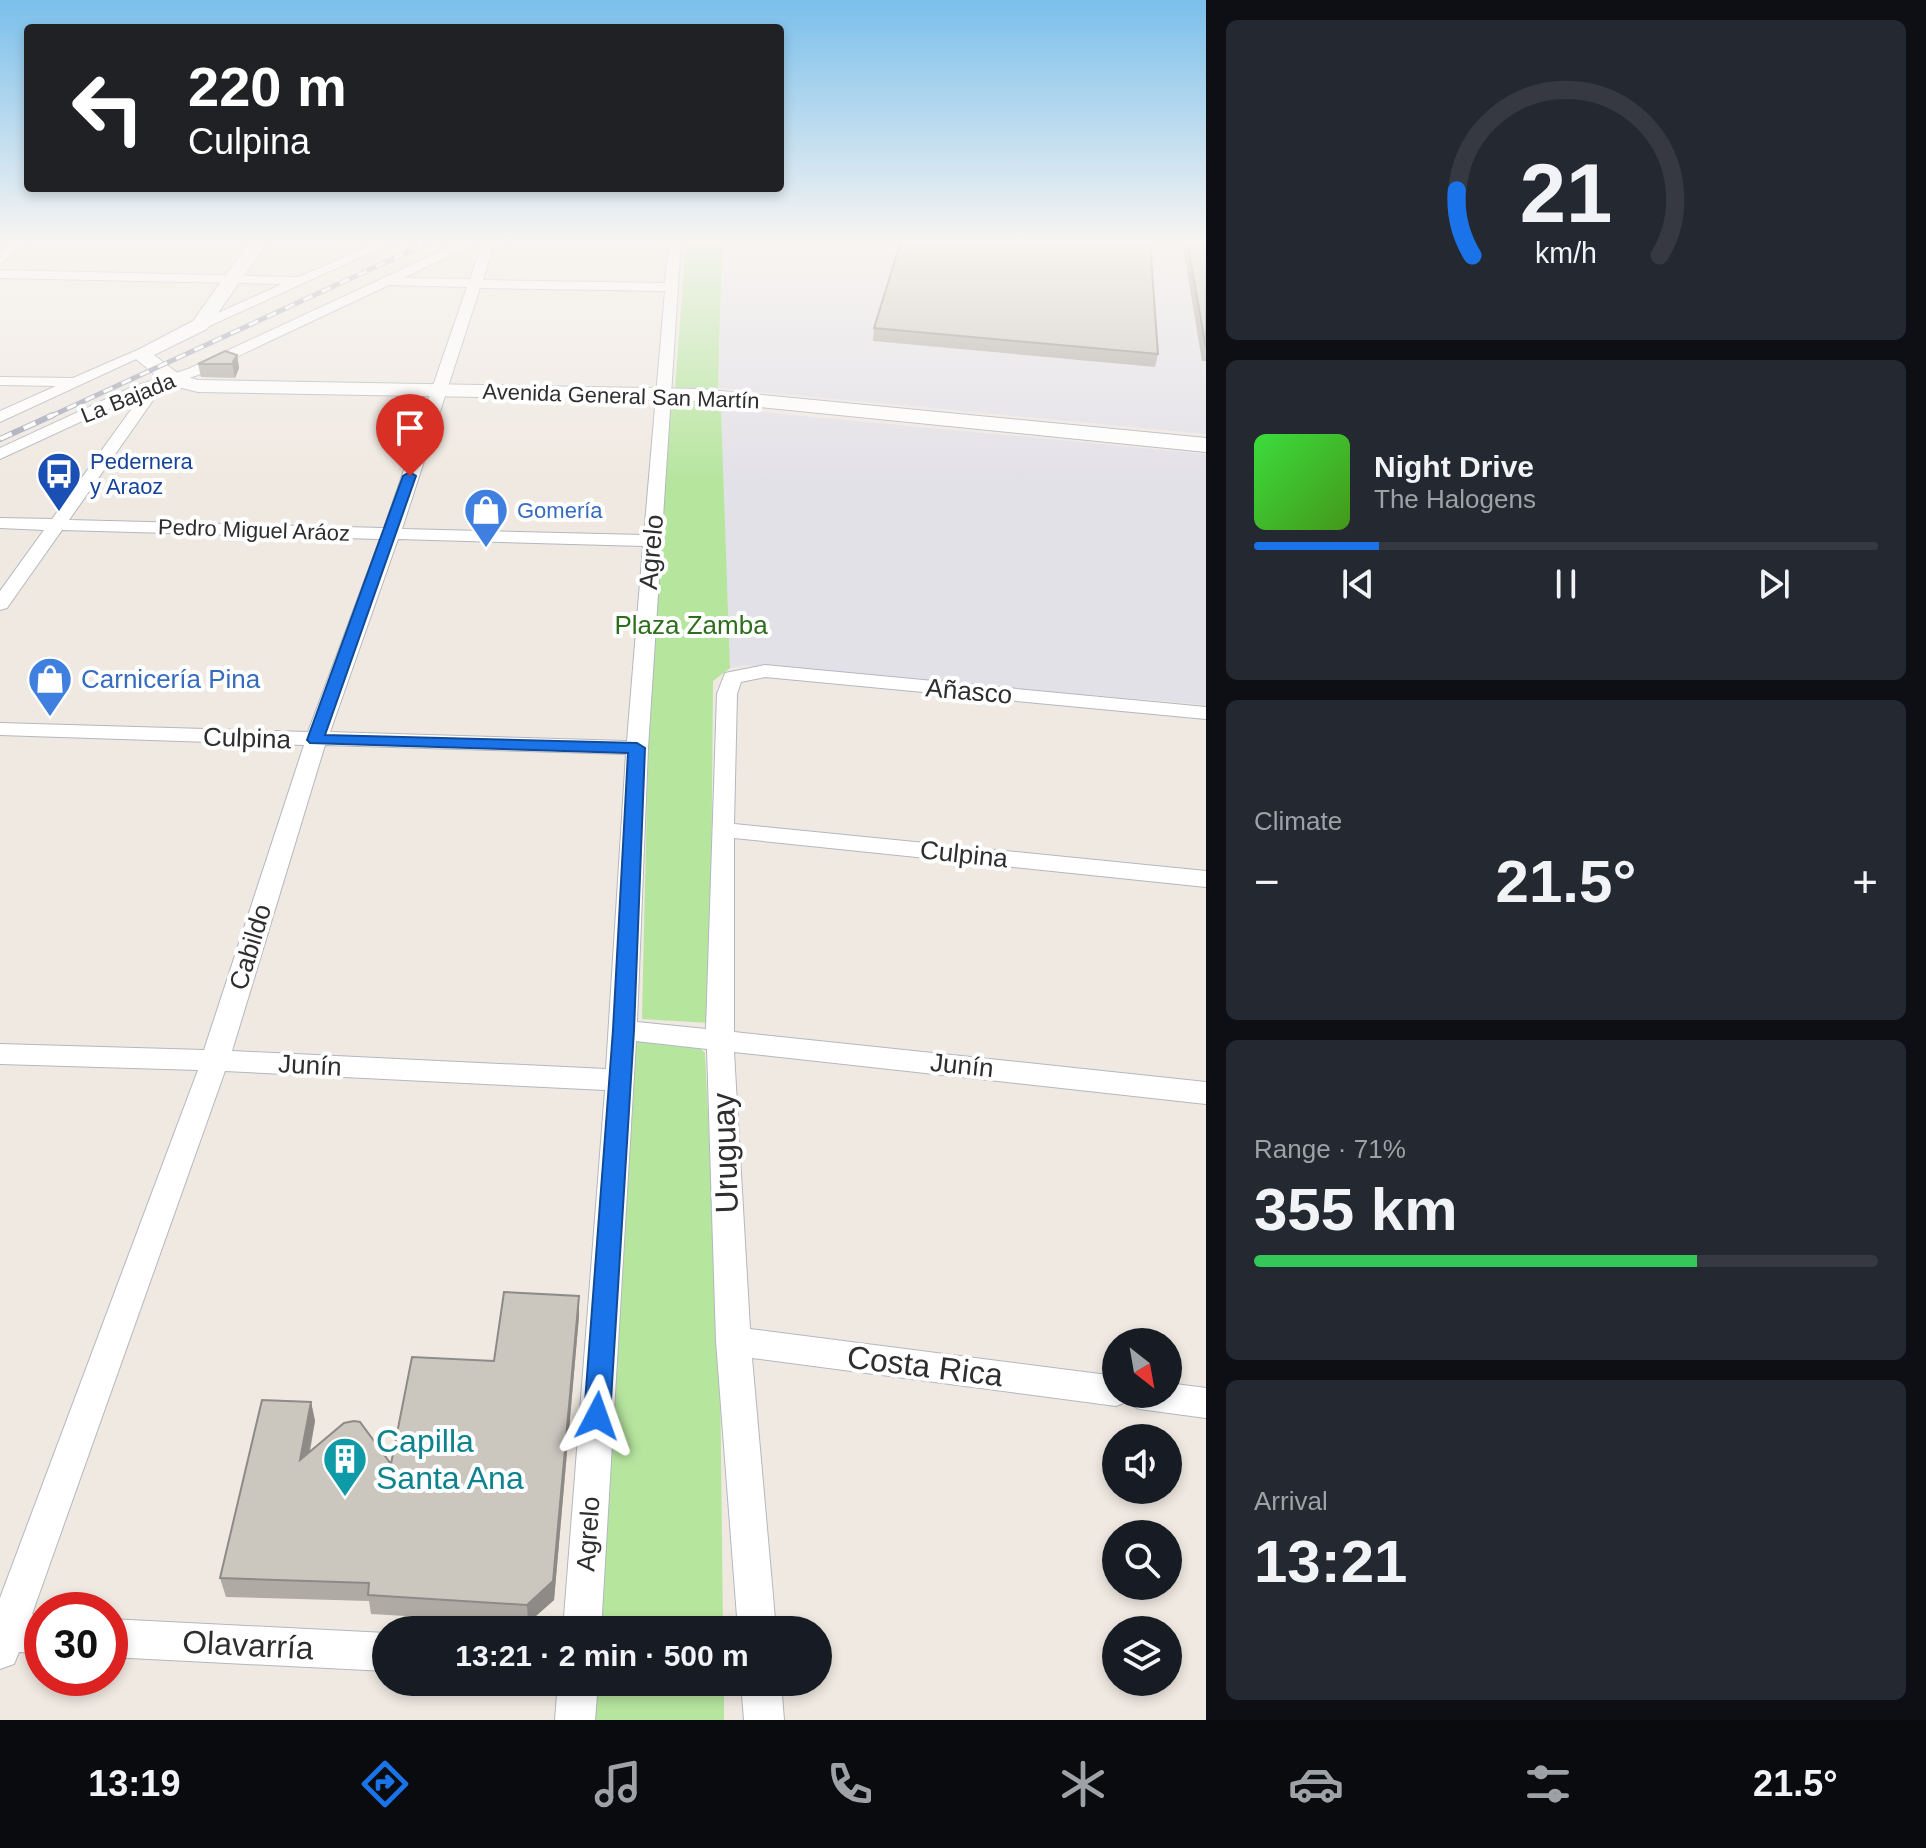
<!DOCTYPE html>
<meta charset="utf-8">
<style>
:root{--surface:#171b24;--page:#242831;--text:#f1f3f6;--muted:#9ea1a6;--line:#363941;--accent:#1a73e8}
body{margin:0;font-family:Helvetica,sans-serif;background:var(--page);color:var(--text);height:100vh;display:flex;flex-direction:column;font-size:30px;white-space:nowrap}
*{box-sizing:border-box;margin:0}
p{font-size:26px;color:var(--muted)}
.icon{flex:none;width:44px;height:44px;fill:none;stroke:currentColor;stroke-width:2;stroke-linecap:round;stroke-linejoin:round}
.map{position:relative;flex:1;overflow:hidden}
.side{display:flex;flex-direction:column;gap:20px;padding:20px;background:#0d0f14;width:720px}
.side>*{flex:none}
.guide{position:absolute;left:24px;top:24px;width:760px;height:168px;border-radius:8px;box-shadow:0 4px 12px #0003;background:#202124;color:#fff;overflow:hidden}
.needle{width:52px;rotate:149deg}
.tools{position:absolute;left:1102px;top:1328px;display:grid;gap:16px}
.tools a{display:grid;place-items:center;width:80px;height:80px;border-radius:50%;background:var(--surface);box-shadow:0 4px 12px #0003;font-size:40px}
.speed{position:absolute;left:24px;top:1592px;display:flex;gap:16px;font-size:40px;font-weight:700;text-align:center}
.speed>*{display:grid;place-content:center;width:104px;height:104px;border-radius:50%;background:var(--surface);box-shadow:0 4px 12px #0003;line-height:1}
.speed .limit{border:12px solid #d22;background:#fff;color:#111}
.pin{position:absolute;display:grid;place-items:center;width:68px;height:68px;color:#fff;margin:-82px -34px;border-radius:50% 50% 50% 0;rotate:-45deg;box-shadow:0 0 8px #0007}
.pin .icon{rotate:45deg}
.me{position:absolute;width:88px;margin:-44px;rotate:4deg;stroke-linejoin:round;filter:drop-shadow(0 0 6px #0008)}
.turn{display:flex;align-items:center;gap:28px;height:168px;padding:0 32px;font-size:36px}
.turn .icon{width:104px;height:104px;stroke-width:2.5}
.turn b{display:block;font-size:56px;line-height:68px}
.big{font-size:60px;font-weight:600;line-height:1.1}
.side .tile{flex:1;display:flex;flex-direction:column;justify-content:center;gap:12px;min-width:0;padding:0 28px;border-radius:12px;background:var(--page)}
.side .dial{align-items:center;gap:0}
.dial svg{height:208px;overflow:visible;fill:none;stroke:var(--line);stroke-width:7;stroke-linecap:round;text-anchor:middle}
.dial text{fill:var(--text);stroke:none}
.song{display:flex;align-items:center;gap:24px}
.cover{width:96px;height:96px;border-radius:12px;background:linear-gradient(135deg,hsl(120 70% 55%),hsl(100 70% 35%))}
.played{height:8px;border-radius:4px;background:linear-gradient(90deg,var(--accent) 20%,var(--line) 20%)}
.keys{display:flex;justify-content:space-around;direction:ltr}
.heat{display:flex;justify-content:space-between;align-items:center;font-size:44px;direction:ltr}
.charge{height:12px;border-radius:6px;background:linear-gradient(90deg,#34c759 71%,var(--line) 0)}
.trip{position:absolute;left:372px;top:1616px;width:460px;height:80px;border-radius:40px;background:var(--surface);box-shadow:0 4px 12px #0003;font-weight:600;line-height:80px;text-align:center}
.tab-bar{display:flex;height:128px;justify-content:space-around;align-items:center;background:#090b0e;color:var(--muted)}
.tab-bar .icon{width:56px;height:56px}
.tab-bar .active{color:var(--accent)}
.tab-bar b{font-size:36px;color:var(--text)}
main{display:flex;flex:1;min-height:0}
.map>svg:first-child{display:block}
.industrial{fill:#e3e1e8}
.green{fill:#b6e59e}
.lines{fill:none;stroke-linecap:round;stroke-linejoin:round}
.street-casing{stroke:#b4b7c1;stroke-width:2}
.secondary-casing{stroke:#b4b7c1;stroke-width:2}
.street{fill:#fff;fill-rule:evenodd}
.secondary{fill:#fff;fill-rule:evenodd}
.rail-far1-casing{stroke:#a3a6b8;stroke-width:5}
.rail-casing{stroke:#a3a6b8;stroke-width:6}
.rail-far1{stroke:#fff;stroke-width:3;stroke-dasharray:10;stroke-linecap:butt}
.rail{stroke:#fff;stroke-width:4;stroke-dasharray:13;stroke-linecap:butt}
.wall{fill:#afaba4}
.shaded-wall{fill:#8e8b86}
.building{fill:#cbc7bf;stroke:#8e8b86;stroke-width:2}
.route{fill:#1a73e8;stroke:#114b97;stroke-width:2}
.labels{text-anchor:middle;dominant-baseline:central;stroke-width:8;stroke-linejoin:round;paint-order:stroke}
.far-street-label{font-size:22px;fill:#2e2e2e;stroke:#fff}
.far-transit-label{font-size:22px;fill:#164399;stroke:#fff;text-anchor:start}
.far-shop-label{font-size:22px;fill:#366cbe;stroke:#fff;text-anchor:start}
.street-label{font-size:26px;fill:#2e2e2e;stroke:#fff}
.park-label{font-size:26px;fill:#2c6e1b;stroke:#fff}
.shop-label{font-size:26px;fill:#366cbe;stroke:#fff;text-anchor:start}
.near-street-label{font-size:32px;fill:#2e2e2e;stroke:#fff}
.near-culture-label{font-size:32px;fill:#0d838f;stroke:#fff;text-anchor:start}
</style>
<main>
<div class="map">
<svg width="1206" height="1720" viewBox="0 0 1206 1720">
<rect width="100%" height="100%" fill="#efe9e1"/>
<!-- industrial -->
<path class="industrial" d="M722 241H1206V434L719 388Z
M721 408 1206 454V705L745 665 730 668Z"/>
<!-- green -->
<path class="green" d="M686 241H722L718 393 675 390Z
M702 398 721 408 730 668 713 681 710 1023 642 1019 650 662 670 399Z
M633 1038 693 1042 705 1053 720 1364 723 1630H599Z
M596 1682H724V1720H593Z"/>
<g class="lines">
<!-- street casing -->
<g class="street-casing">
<path id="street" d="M14 241H27L0 264V253Z
M380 241H396L194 333 187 329 189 326 282 284 0 278V270L299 277Z
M463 241H479L404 278 470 279 483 241H495L483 280 665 283 669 241H681L648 748 637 1022 706 1029 717 694 725 673 765 665 1206 707V719L765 677 741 682 737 694 734 824 1206 871V887L734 838V1032L1206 1082V1104L734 1052 750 1329 1116 1376V1394H1168V1383L1206 1388V1418L1139 1409 1126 1402 1116 1406 752 1358 776 1630H738L716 1341 707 1049 636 1041 601 1630H563L605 1090 225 1071 32 1614 42 1615V1653L19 1652 14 1664 0 1669V1598L198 1070 0 1064V1044L204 1050 304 745 0 735V723L308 732 380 539 62 530 7 608 0 610V591L44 530 0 528V518L52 519 143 393 0 459V448L132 387 188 369ZM389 285 467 287 384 528 69 520 158 393 167 385 198 375ZM480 288 665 291 644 535 402 529ZM398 539 643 546 627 741 330 732ZM325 745 626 754 606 1069 232 1051Z
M135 351 147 354 0 422V411L56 386 0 385V377L73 378Z
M110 1619 386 1633V1671L110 1657Z
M558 1682H598L595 1720H555Z
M741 1682H781L784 1720H744Z"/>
</g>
<!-- secondary casing -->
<g class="secondary-casing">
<path id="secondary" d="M250 241H268L207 329 154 355 180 375 198 380 700 389 1206 438V452L700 401 198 392 166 384 130 354 193 321Z"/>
</g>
<!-- street -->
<use href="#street" class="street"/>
<!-- secondary -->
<use href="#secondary" class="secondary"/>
<!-- rail-far1 casing -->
<g class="rail-far1-casing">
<path id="rail-far1" d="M49 417 432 241"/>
</g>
<!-- rail casing -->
<g class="rail-casing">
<path id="rail" d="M0 439 53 415"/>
</g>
<!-- rail-far1 -->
<use href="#rail-far1" class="rail-far1"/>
<!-- rail -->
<use href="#rail" class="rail"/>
</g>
<!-- wall -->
<path class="wall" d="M1182 241H1206V361H1202Z
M874 328 1158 354 1155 367 873 341Z
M237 355 239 368 235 378 201 377 198 364Z
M579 1316 554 1600 528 1623 371 1614 369 1601 226 1597 220 1578 311 1402 315 1421 310 1452 391 1464 494 1361Z"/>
<!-- shaded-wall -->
<path class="shaded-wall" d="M237 355 239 368 235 378 232 364Z
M579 1296V1316L554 1600 528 1623 527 1605Z
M311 1402 315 1421 304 1479 300 1460Z"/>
<!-- building -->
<path class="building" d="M901 241H1115L1150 243 1158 354 874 328Z
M1187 241H1206V348Z
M225 351 237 355 232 364H198Z
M504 1292 579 1296 553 1581 527 1605 368 1595 369 1583 220 1578 262 1400 311 1402 300 1460 344 1423 354 1421 360 1422 391 1464 412 1357 494 1361Z"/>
<!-- sky -->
<linearGradient id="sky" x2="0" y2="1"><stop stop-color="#7abfeb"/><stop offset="0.5" stop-color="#f8f5f2"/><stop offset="1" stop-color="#f8f5f2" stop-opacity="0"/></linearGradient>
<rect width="1206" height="482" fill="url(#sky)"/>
<!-- route -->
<path class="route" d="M410 472 416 476 325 735 637 743 645 748 634 1030 610 1416 606 1425 597 1428 587 1425 584 1416 613 1030 628 753 310 743 307 740 403 476Z"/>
<!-- icons -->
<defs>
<g id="bus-pin" transform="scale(2.3)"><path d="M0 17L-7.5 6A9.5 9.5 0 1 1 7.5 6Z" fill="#1a4fb4" stroke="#fff"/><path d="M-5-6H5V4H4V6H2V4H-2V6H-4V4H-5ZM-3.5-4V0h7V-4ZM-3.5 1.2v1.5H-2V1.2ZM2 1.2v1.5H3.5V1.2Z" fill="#fff"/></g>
<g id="shop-pin" transform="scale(2.3)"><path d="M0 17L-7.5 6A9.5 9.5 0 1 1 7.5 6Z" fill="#3f7fe0" stroke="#fff"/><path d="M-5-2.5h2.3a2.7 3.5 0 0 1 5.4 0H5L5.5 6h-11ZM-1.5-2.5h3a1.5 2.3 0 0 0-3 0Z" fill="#fff"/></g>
<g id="building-pin" transform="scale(2.3)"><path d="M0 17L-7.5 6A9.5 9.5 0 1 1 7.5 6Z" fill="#0f9aa8" stroke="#fff"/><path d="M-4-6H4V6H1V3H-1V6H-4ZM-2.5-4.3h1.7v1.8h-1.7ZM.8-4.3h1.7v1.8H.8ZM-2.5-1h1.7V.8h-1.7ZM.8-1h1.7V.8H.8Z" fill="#fff"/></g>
</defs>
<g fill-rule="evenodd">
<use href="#bus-pin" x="59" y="474"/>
<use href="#shop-pin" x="486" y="510"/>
<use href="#shop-pin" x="50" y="679"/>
<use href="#building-pin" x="345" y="1459"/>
</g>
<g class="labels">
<!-- far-street labels -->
<g class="far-street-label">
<text transform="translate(621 396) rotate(2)">Avenida General San Martín</text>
<text transform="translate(128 398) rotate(-22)">La Bajada</text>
<text transform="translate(254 530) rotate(2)">Pedro Miguel Aráoz</text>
</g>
<!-- far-transit labels -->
<g class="far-transit-label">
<text x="90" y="461">Pedernera<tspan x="90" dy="25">y Araoz</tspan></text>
</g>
<!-- far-shop labels -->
<g class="far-shop-label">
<text x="517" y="510">Gomería</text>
</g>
<!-- street labels -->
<g class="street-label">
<text transform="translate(651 552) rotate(-85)">Agrelo</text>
<text transform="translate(969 691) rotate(5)">Añasco</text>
<text transform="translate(247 738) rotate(2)">Culpina</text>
<text transform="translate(964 854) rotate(6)">Culpina</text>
<text transform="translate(250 947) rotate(-73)">Cabildo</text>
<text transform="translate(310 1065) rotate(3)">Junín</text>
<text transform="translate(962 1065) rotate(6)">Junín</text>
<text transform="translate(588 1534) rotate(-86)">Agrelo</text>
</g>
<!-- park labels -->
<g class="park-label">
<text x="691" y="625">Plaza Zamba</text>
</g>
<!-- shop labels -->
<g class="shop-label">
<text x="81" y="679">Carnicería Pina</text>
</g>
<!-- near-street labels -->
<g class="near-street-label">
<text transform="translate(725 1153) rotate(-92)">Uruguay</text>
<text transform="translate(925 1366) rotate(7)">Costa Rica</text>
<text transform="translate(248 1645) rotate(3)">Olavarría</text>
</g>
<!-- near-culture labels -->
<g class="near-culture-label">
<text x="376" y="1441">Capilla<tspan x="376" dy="37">Santa Ana</tspan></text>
</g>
</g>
</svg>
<div class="tools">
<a><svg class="needle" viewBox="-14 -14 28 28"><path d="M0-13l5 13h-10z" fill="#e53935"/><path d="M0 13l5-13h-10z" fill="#9ea1a6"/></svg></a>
<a><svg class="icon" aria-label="sound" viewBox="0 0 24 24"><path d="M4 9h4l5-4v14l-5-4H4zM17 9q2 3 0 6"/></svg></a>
<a><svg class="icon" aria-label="search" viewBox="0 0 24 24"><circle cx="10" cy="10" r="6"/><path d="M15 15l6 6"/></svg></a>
<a><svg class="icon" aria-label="layers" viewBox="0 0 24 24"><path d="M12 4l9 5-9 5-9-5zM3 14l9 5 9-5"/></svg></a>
</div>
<div class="speed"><div class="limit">30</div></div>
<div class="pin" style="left:410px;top:476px;background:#d93025"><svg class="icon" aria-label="arrive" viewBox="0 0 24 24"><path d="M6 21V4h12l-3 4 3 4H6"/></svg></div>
<svg class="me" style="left:597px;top:1416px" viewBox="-20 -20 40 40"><path d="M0-17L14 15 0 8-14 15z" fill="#1a73e8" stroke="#fff" stroke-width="4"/></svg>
<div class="trip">13:21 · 2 min · 500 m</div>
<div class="guide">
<div class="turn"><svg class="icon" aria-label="left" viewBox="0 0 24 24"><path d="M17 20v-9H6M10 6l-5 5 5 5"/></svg><div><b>220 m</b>Culpina</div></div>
</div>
</div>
<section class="side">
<div class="tile dial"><svg viewBox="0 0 100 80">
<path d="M14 69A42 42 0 1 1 86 69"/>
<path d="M14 69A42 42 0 0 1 8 44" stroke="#1a73e8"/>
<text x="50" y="56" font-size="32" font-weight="700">21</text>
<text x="50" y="72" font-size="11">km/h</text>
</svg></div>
<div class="tile">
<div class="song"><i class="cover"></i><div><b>Night Drive</b><p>The Halogens</p></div></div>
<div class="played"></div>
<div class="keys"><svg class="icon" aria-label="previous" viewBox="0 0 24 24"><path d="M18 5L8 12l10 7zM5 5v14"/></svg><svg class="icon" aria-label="pause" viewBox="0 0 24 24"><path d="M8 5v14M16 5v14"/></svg><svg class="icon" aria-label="next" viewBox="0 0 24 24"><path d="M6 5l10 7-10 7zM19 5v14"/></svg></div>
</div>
<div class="tile"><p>Climate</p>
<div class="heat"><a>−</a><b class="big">21.5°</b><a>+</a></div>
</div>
<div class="tile"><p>Range · 71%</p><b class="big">355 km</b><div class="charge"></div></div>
<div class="tile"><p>Arrival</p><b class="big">13:21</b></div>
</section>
</main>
<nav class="tab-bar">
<b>13:19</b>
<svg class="icon active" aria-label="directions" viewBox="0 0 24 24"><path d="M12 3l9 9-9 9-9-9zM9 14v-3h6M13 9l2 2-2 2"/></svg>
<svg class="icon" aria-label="music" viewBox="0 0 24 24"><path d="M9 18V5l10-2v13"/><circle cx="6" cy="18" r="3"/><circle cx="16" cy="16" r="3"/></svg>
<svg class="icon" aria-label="phone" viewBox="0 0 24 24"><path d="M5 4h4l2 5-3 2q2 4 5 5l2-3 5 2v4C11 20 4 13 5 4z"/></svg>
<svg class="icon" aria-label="climate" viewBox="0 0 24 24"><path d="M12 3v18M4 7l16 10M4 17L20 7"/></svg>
<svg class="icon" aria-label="car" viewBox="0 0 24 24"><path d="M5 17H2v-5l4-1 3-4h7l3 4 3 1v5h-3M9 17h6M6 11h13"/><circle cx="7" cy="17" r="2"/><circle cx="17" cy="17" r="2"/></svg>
<svg class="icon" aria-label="filters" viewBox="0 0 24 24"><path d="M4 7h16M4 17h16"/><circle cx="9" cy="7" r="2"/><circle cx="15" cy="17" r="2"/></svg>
<b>21.5°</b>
</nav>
